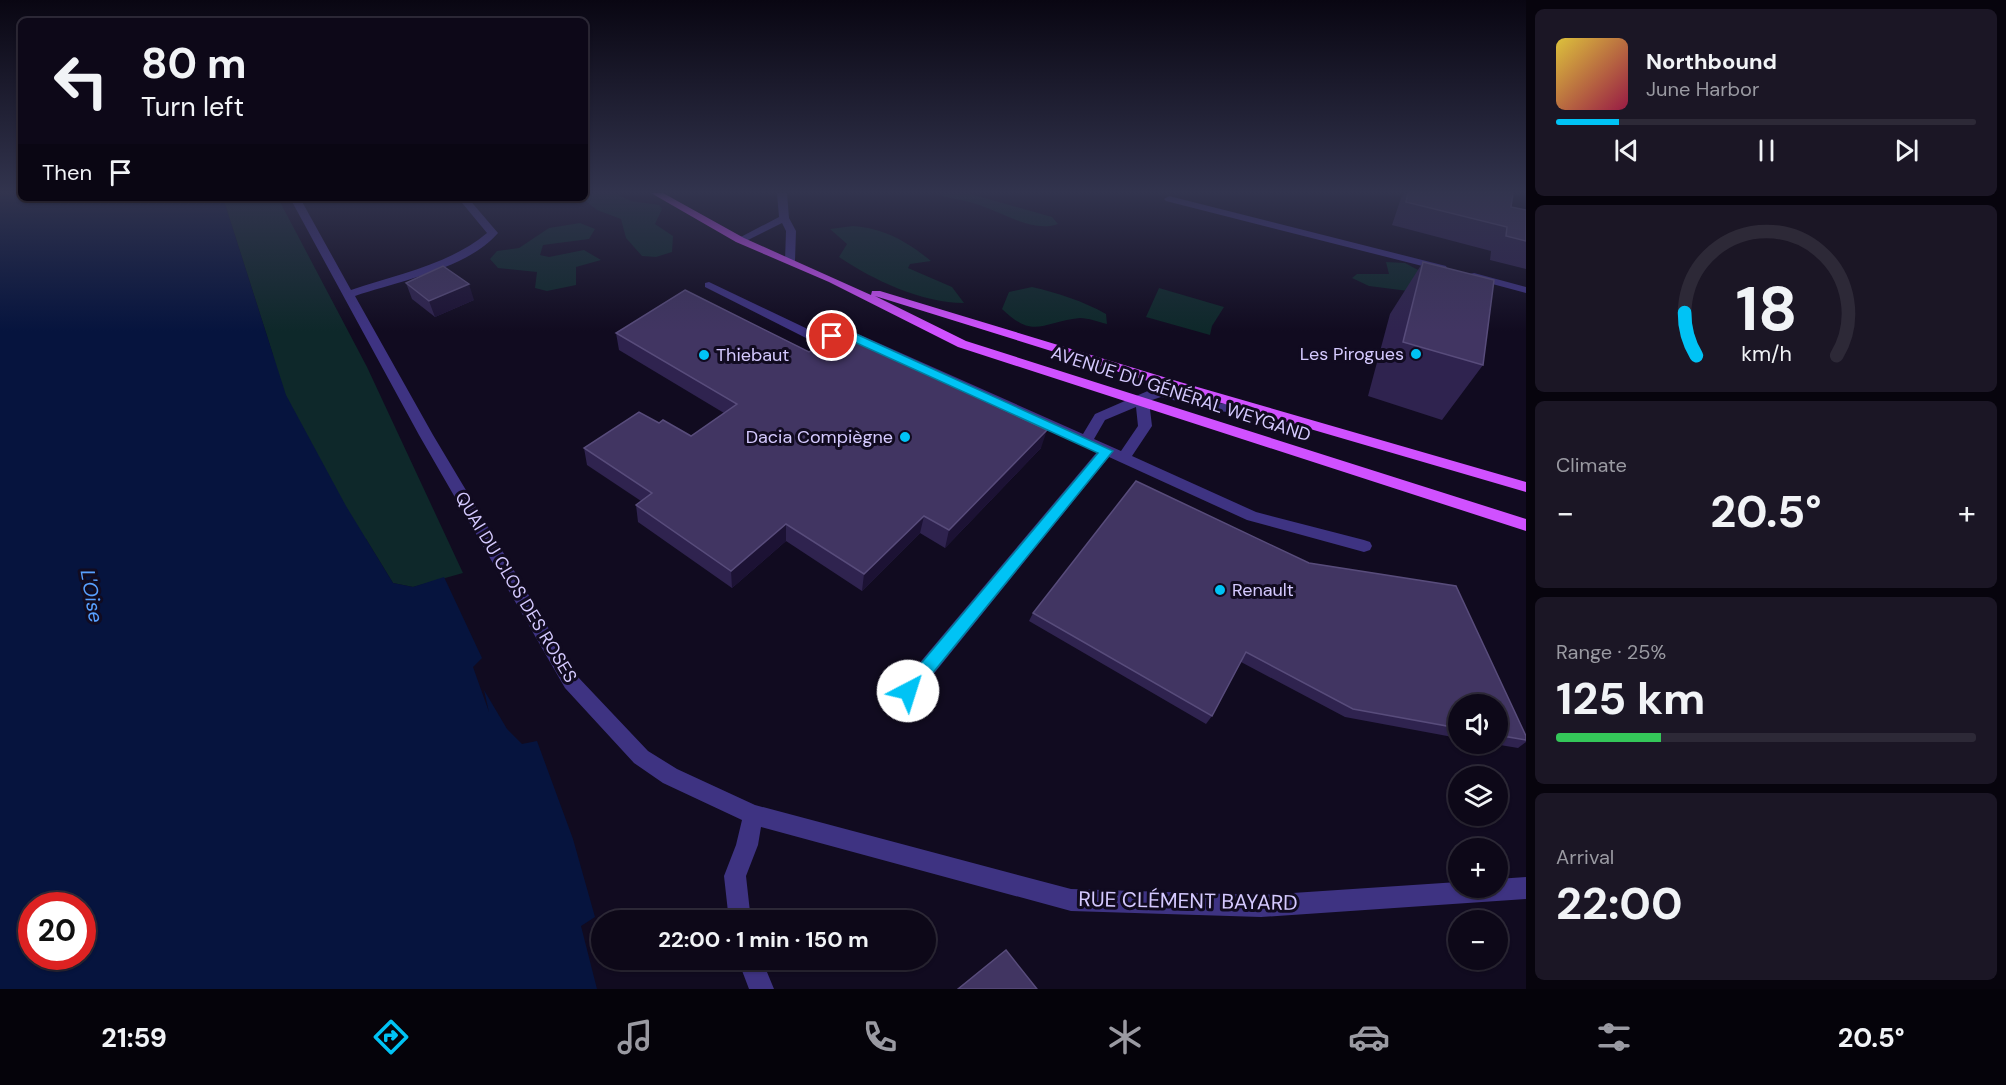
<!DOCTYPE html>
<meta charset="utf-8">
<style>
:root{--surface:#0d0818;--page:#1b1625;--text:#f1f3f6;--muted:#9a9aa2;--line:#2d2937;--accent:#00c3f5}
body{margin:0;font-family:"DM Sans",sans-serif;background:var(--page);color:var(--text);height:100vh;display:flex;flex-direction:column;font-size:22px;white-space:nowrap}
*{box-sizing:border-box;margin:0}
p{font-size:20px;color:var(--muted)}
.icon{flex:none;width:33px;height:33px;fill:none;stroke:currentColor;stroke-width:2;stroke-linecap:round;stroke-linejoin:round}
.map{position:relative;flex:1;overflow:hidden}
.sheet{display:flex;flex-direction:column;gap:9px;padding:9px;background:#07040d;width:480px}
.sheet>*{flex:none}
.banner{position:absolute;left:18px;top:18px;width:570px;height:183px;border-radius:9px;box-shadow:0 2px 4px #0004,0 0 0 2px var(--line);background:#0d0818;color:var(--text);overflow:hidden}
.buttons{position:absolute;left:1448px;top:694px;display:grid;gap:12px}
.buttons a{display:grid;place-items:center;width:60px;height:60px;border-radius:50%;background:var(--surface);box-shadow:0 2px 4px #0004,0 0 0 2px var(--line);font-size:30px}
.speed{position:absolute;left:18px;top:892px;display:flex;gap:12px;font-size:30px;font-weight:700;text-align:center}
.speed>*{display:grid;place-content:center;width:78px;height:78px;border-radius:50%;background:var(--surface);box-shadow:0 2px 4px #0004,0 0 0 2px var(--line);line-height:1}
.speed .limit{border:9px solid #d22;background:#fff;color:#111}
.pin{position:absolute;display:grid;place-items:center;width:51px;height:51px;color:#fff;margin:-26px;border:3px solid #fff;border-radius:50%;box-shadow:0 2px 6px #0007}
.me{position:absolute;width:66px;margin:-33px;rotate:40deg;stroke-linejoin:round;filter:drop-shadow(0 0 4px #0008)}
.turn{display:flex;align-items:center;gap:21px;height:126px;padding:0 24px;font-size:27px}
.turn .icon{width:78px;height:78px;stroke-width:2.5}
.turn b{display:block;font-size:42px;line-height:51px}
.then{display:flex;align-items:center;height:57px;padding:0 24px;background:#0003;gap:12px;font-size:22px}
.big{font-size:45px;font-weight:700;line-height:1.1}
.sheet .card{flex:1;display:flex;flex-direction:column;justify-content:center;gap:9px;min-width:0;padding:0 21px;border-radius:9px;background:var(--page)}
.sheet .dial{align-items:center;gap:0}
.dial svg{height:156px;overflow:visible;fill:none;stroke:var(--line);stroke-width:7;stroke-linecap:round;text-anchor:middle}
.dial text{fill:var(--text);stroke:none}
.song{display:flex;align-items:center;gap:18px}
.cover{width:72px;height:72px;border-radius:9px;background:linear-gradient(135deg,hsl(50 70% 55%),hsl(340 70% 35%))}
.played{height:6px;border-radius:3px;background:linear-gradient(90deg,var(--accent) 15%,var(--line) 15%)}
.keys{display:flex;justify-content:space-around;direction:ltr}
.heat{display:flex;justify-content:space-between;align-items:center;font-size:33px;direction:ltr}
.charge{height:9px;border-radius:4px;background:linear-gradient(90deg,#34c759 25%,var(--line) 0)}
.trip{position:absolute;left:591px;top:910px;width:345px;height:60px;border-radius:30px;background:var(--surface);box-shadow:0 2px 4px #0004,0 0 0 2px var(--line);font-weight:700;line-height:60px;text-align:center}
.dock{display:flex;height:96px;justify-content:space-around;align-items:center;background:#05030a;color:var(--muted)}
.dock .icon{width:42px;height:42px}
.dock .on{color:var(--accent)}
.dock b{font-size:27px;color:var(--text)}
main{display:flex;flex:1;min-height:0}
.map>svg:first-child{display:block}
.green{fill:#0e282a}
.water{fill:#06143e;fill-rule:evenodd}
.lines{fill:none;stroke-linecap:round;stroke-linejoin:round}
.minor{fill:#3e3382;fill-rule:evenodd}
.major{fill:#d051ff;fill-rule:evenodd}
.wall{fill:#2f234f}
.shaded-wall{fill:#1c1234}
.building{fill:#413562;stroke:#584c7b;stroke-width:1.5}
.route{fill:#00c3f5;stroke:#007f9f;stroke-width:1.5}
.poi-dot{fill:#00c3f5;stroke:#110b20;stroke-width:2}
.labels{text-anchor:middle;dominant-baseline:central;stroke-width:6;stroke-linejoin:round;paint-order:stroke}
.poi-label{font-size:18px;fill:#d5caff;stroke:#110b20;text-anchor:end}
.street-label{font-size:18px;fill:#d5caff;stroke:#110b20}
.water-label{font-size:20px;font-style:italic;fill:#58a0ff;stroke:#110b20}
.near-street-label{font-size:21px;fill:#d5caff;stroke:#110b20}
</style>
<main>
<div class="map">
<svg width="1526" height="989" viewBox="0 0 1526 989">
<rect width="100%" height="100%" fill="#110b20"/>
<!-- green -->
<path class="green" d="M585 193H614L631 201 659 205 662 209 655 224 673 236 672 252 656 257 642 256 626 238 621 219 597 210 583 199Z
M942 193H967L1052 217 1058 224C1034 233 1005 214 982 206 969 201 955 199 941 196Z
M223 198H278L367 367 463 573 413 587 393 583 366 539 365 549 274 373 273 355Z
M580 223 595 229 589 239 543 245 540 255 549 257 584 250 601 260 576 267V285L547 291 535 288 537 272 498 268 490 259 497 251 519 248 549 228Z
M853 226C884 228 908 242 931 261L910 264 908 268 952 287 964 303C922 303 873 280 839 257L847 244 830 229Z
M1386 262 1405 263 1422 272 1416 292 1369 286 1352 278 1357 274H1389Z
M1032 287C1058 293 1083 301 1106 314L1107 324C1099 322 1088 318 1080 318 1042 322 1034 340 1002 309L1009 292Z
M1159 288 1224 307 1212 326 1210 335 1146 317Z"/>
<!-- water -->
<path class="water" d="M0 193H21V198H223L286 395 346 506 393 583 413 587 444 577 482 658 473 667 489 712 484 690 507 729 522 744 537 741 573 839 595 917 581 926 597 989H0ZM32 906H82V957H32Z"/>
<g class="lines">
<!-- minor -->
<path class="minor" d="M777 193H787L789 218 796 231 795 261 790 264 785 261 786 231 782 223 744 242 735 240 779 217Z
M1169 196 1446 266 1447 268 1442 271 1166 201 1164 199Z
M290 198H300L351 290C397 274 449 265 487 233L458 198H468L498 233C467 269 399 281 355 296L433 435 577 676 648 751 677 769 755 805 1071 889 1261 895 1458 882V888H1497V879L1526 877V899L1261 917 1071 911 761 827 758 845 746 876 751 921H729L724 876 736 845 742 820 663 783 634 763 565 688 419 435Z
M1474 273 1526 287V293L1470 278V274Z
M709 282 814 332 856 333 1083 434 1095 414 1150 390 1161 389 1217 403 1268 408 1270 411 1268 414 1263 415 1217 411 1161 397 1149 401 1152 426 1132 456 1256 512 1364 540 1370 542 1372 546 1370 550 1364 552 1247 520 1109 457 915 697 908 699 901 697 899 691 901 685 1097 452 850 340 808 339 705 287V283ZM1136 407 1138 426 1121 451 1094 439 1105 420Z
M738 960H762L774 989H749Z"/>
<!-- major -->
<path class="major" d="M651 193H663L744 238 871 295 872 291H880L1180 382 1526 482V492L1170 388 875 296 966 341 1526 519V531L958 347 829 282 736 242Z"/>
</g>
<!-- wall -->
<path class="wall" d="M1404 193H1513L1511 207 1526 210V269L1490 260 1491 251 1392 225 1401 198Z
M1423 262 1483 365 1442 420 1368 396 1390 314Z
M406 283 474 300 435 317 412 299Z
M616 333 809 352 1041 448 945 548 920 533 862 591 786 541 732 588 638 522 636 505 641 501 587 465 584 448 691 436 724 413 619 350Z
M1136 481 1309 563 1456 586 1526 736V742L1518 748 1494 744H1497V705H1458V738L1345 717 1241 662 1212 716 1206 724 1029 621 1033 613Z"/>
<!-- shaded-wall -->
<path class="shaded-wall" d="M469 284 474 300 435 317 429 301Z
M1047 430 1041 448 945 548 949 530Z
M924 516 920 533 862 591 864 574Z
M786 524V541L732 588 731 571Z"/>
<!-- building -->
<path class="building" d="M1408 193H1513L1511 207 1526 210V241L1506 236 1507 227 1406 202Z
M1423 262 1494 280 1483 365 1403 342Z
M443 266 469 284 429 301 406 283Z
M685 290 809 352 838 332 1047 430 949 530 924 516 864 574 786 524 731 571 636 505 652 493 584 448 639 412 659 423 663 420 691 436 737 404 616 333Z
M1136 481 1309 563 1456 586 1526 736V740L1497 735V705H1458V728L1353 709 1246 652 1212 716 1033 613Z
M1006 950 1037 989H958Z"/>
<!-- sky -->
<linearGradient id="sky" x2="0" y2="1"><stop stop-color="#090612"/><stop offset="0.58" stop-color="#32344e"/><stop offset="1" stop-color="#32344e" stop-opacity="0"/></linearGradient>
<rect width="1526" height="331" fill="url(#sky)"/>
<!-- route -->
<path class="route" d="M828 334H856L1113 451 914 696 908 698 902 696 899 691 902 686 1098 453 850 340 828 339Z"/>
<!-- markers -->
<g class="poi-dot">
<circle cx="1416" cy="354" r="6"/>
<circle cx="704" cy="355" r="6"/>
<circle cx="905" cy="437" r="6"/>
<circle cx="1220" cy="590" r="6"/>
</g>
<g class="labels">
<!-- poi labels -->
<g class="poi-label">
<text x="1404" y="354">Les Pirogues</text>
<text x="716" y="355" text-anchor="start">Thiebaut</text>
<text x="893" y="437">Dacia Compiègne</text>
<text x="1232" y="590" text-anchor="start">Renault</text>
</g>
<!-- street labels -->
<g class="street-label">
<text transform="translate(1181 394) rotate(18)">AVENUE DU GÉNÉRAL WEYGAND</text>
<text transform="translate(516 587) rotate(59)">QUAI DU CLOS DES ROSES</text>
</g>
<!-- water labels -->
<g class="water-label">
<text transform="translate(92 596) rotate(80)">L'Oise</text>
</g>
<!-- near-street labels -->
<g class="near-street-label">
<text transform="translate(1188 901) rotate(1)">RUE CLÉMENT BAYARD</text>
</g>
</g>
</svg>
<div class="buttons">
<a><svg class="icon" aria-label="sound" viewBox="0 0 24 24"><path d="M4 9h4l5-4v14l-5-4H4zM17 9q2 3 0 6"/></svg></a>
<a><svg class="icon" aria-label="layers" viewBox="0 0 24 24"><path d="M12 4l9 5-9 5-9-5zM3 14l9 5 9-5"/></svg></a>
<a>+</a>
<a>−</a>
</div>
<div class="speed"><div class="limit">20</div></div>
<div class="pin" style="left:832px;top:336px;background:#d93025"><svg class="icon" aria-label="arrive" viewBox="0 0 24 24"><path d="M6 21V4h12l-3 4 3 4H6"/></svg></div>
<svg class="me" style="left:908px;top:691px" viewBox="-20 -20 40 40"><circle r="19" fill="#fff"/><path d="M0-13L10 11 0 6-10 11z" fill="#00c3f5"/></svg>
<div class="trip">22:00 · 1 min · 150 m</div>
<div class="banner">
<div class="turn"><svg class="icon" aria-label="left" viewBox="0 0 24 24"><path d="M17 20v-9H6M10 6l-5 5 5 5"/></svg><div><b>80 m</b>Turn left</div></div>
<div class="then">Then<svg class="icon" aria-label="arrive" viewBox="0 0 24 24"><path d="M6 21V4h12l-3 4 3 4H6"/></svg></div>
</div>
</div>
<section class="sheet">
<div class="card">
<div class="song"><i class="cover"></i><div><b>Northbound</b><p>June Harbor</p></div></div>
<div class="played"></div>
<div class="keys"><svg class="icon" aria-label="previous" viewBox="0 0 24 24"><path d="M18 5L8 12l10 7zM5 5v14"/></svg><svg class="icon" aria-label="pause" viewBox="0 0 24 24"><path d="M8 5v14M16 5v14"/></svg><svg class="icon" aria-label="next" viewBox="0 0 24 24"><path d="M6 5l10 7-10 7zM19 5v14"/></svg></div>
</div>
<div class="card dial"><svg viewBox="0 0 100 80">
<path d="M14 69A42 42 0 1 1 86 69"/>
<path d="M14 69A42 42 0 0 1 8 47" stroke="#00c3f5"/>
<text x="50" y="56" font-size="32" font-weight="700">18</text>
<text x="50" y="72" font-size="11">km/h</text>
</svg></div>
<div class="card"><p>Climate</p>
<div class="heat"><a>−</a><b class="big">20.5°</b><a>+</a></div>
</div>
<div class="card"><p>Range · 25%</p><b class="big">125 km</b><div class="charge"></div></div>
<div class="card"><p>Arrival</p><b class="big">22:00</b></div>
</section>
</main>
<nav class="dock">
<b>21:59</b>
<svg class="icon on" aria-label="directions" viewBox="0 0 24 24"><path d="M12 3l9 9-9 9-9-9zM9 14v-3h6M13 9l2 2-2 2"/></svg>
<svg class="icon" aria-label="music" viewBox="0 0 24 24"><path d="M9 18V5l10-2v13"/><circle cx="6" cy="18" r="3"/><circle cx="16" cy="16" r="3"/></svg>
<svg class="icon" aria-label="phone" viewBox="0 0 24 24"><path d="M5 4h4l2 5-3 2q2 4 5 5l2-3 5 2v4C11 20 4 13 5 4z"/></svg>
<svg class="icon" aria-label="climate" viewBox="0 0 24 24"><path d="M12 3v18M4 7l16 10M4 17L20 7"/></svg>
<svg class="icon" aria-label="car" viewBox="0 0 24 24"><path d="M5 17H2v-5l4-1 3-4h7l3 4 3 1v5h-3M9 17h6M6 11h13"/><circle cx="7" cy="17" r="2"/><circle cx="17" cy="17" r="2"/></svg>
<svg class="icon" aria-label="filters" viewBox="0 0 24 24"><path d="M4 7h16M4 17h16"/><circle cx="9" cy="7" r="2"/><circle cx="15" cy="17" r="2"/></svg>
<b>20.5°</b>
</nav>
